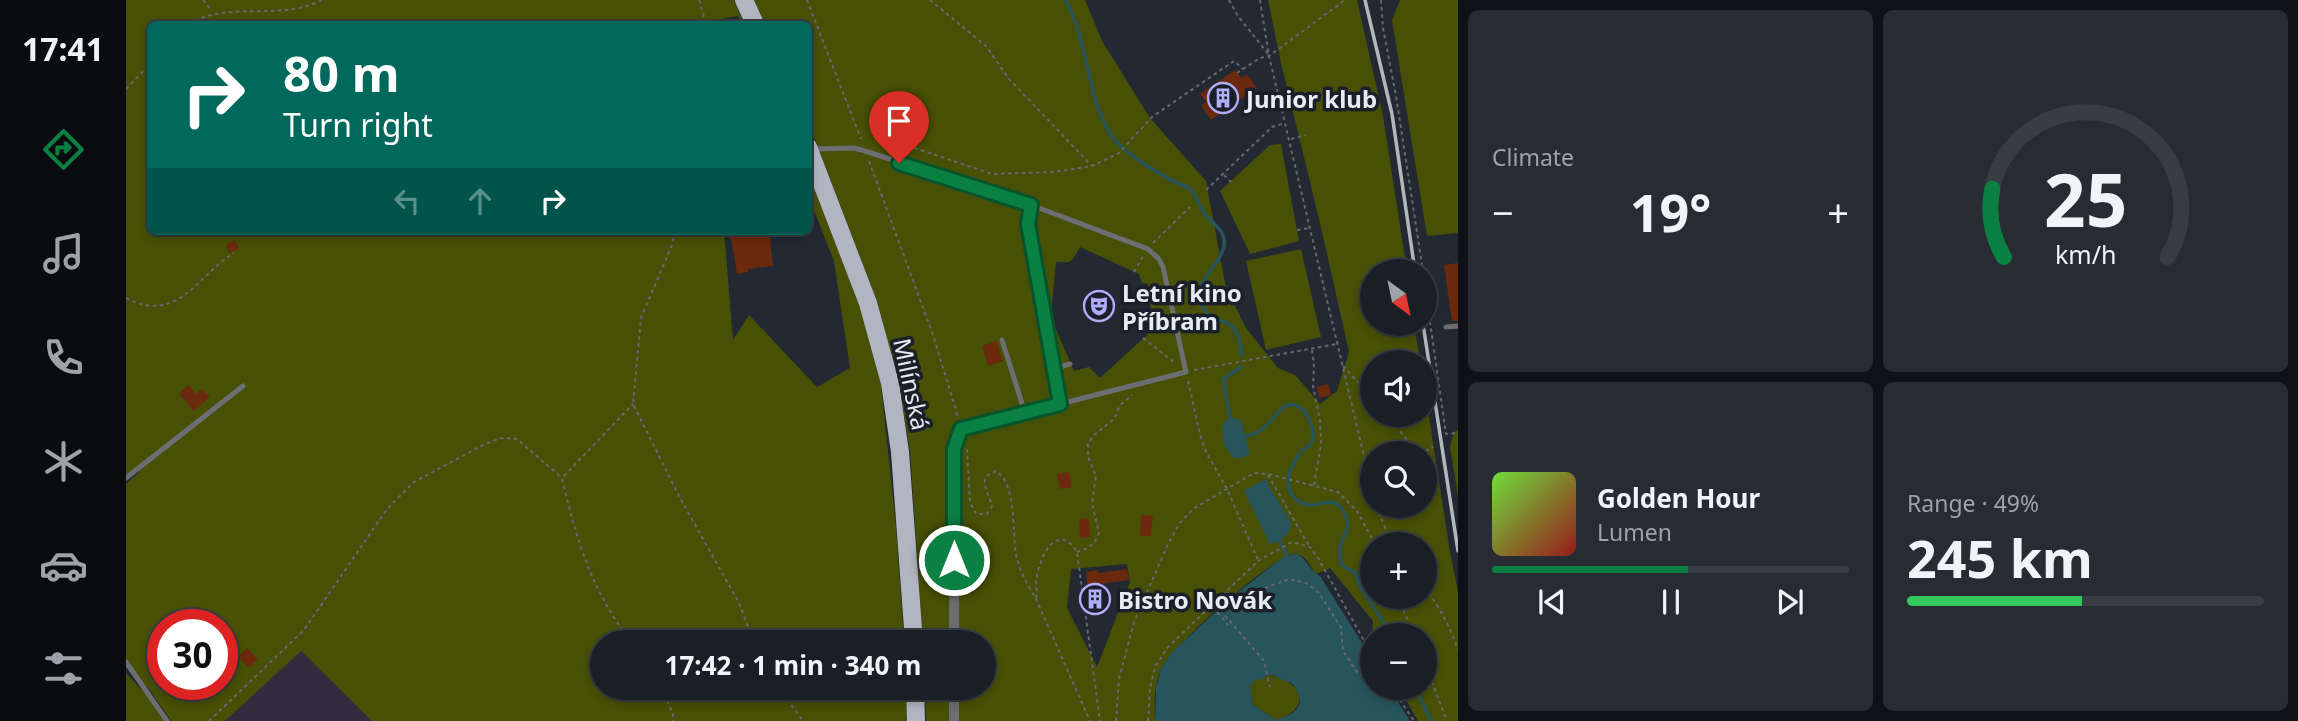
<!DOCTYPE html>
<meta charset="utf-8">
<style>
:root{--surface:#1a1f26;--page:#272c32;--text:#f1f3f6;--muted:#9fa2a7;--line:#383d43;--accent:#0b8043}
body{margin:0;font-family:"Noto Sans",sans-serif;background:var(--page);color:var(--text);height:100vh;display:flex;flex-direction:column;font-size:26px;white-space:nowrap}
*{box-sizing:border-box;margin:0}
p{font-size:23px;color:var(--muted)}
.icon{flex:none;width:38px;height:38px;fill:none;stroke:currentColor;stroke-width:2;stroke-linecap:round;stroke-linejoin:round}
.map{position:relative;flex:1;overflow:hidden}
.side{display:flex;flex-direction:column;gap:10px;padding:10px;background:#0e1115;width:840px}
.side>*{flex:none}
.guide{position:absolute;left:21px;top:21px;width:665px;height:214px;border-radius:10px;box-shadow:0 4px 10px #0003,0 0 0 2px var(--line);background:#00695c;color:#fff;overflow:hidden}
.needle{width:46px;rotate:147deg}
.fabs{position:absolute;left:1234px;top:259px;display:grid;gap:14px}
.fabs a{display:grid;place-items:center;width:77px;height:77px;border-radius:50%;background:var(--surface);box-shadow:0 4px 10px #0003,0 0 0 2px var(--line);font-size:35px}
.speed{position:absolute;left:21px;top:609px;display:flex;gap:14px;font-size:35px;font-weight:700;text-align:center}
.speed>*{display:grid;place-content:center;width:91px;height:91px;border-radius:50%;background:var(--surface);box-shadow:0 4px 10px #0003,0 0 0 2px var(--line);line-height:1}
.speed .limit{border:10px solid #d22;background:#fff;color:#111}
.pin{position:absolute;display:grid;place-items:center;width:60px;height:60px;color:#fff;margin:-72px -30px;border-radius:50% 50% 50% 0;rotate:-45deg;box-shadow:0 0 7px #0007}
.pin .icon{rotate:45deg}
.me{position:absolute;width:77px;margin:-38px;rotate:0deg;stroke-linejoin:round;filter:drop-shadow(0 0 5px #0008)}
.turn{display:flex;align-items:center;gap:24px;height:147px;padding:0 21px;font-size:32px}
.turn .icon{width:91px;height:91px;stroke-width:2.5}
.turn b{display:block;font-size:49px;line-height:60px}
.lanes{display:flex;align-items:center;height:66px;padding:0 21px;background:#0003;justify-content:center;gap:35px;direction:ltr}
.lanes .off{opacity:.35}
.big{font-size:52px;font-weight:700;line-height:1.1}
.side .card{flex:1;display:flex;flex-direction:column;justify-content:center;gap:10px;min-width:0;padding:0 24px;border-radius:10px;background:var(--page)}
.side .dial{align-items:center;gap:0}
.dial svg{height:182px;overflow:visible;fill:none;stroke:var(--line);stroke-width:7;stroke-linecap:round;text-anchor:middle}
.dial text{fill:var(--text);stroke:none}
.song{display:flex;align-items:center;gap:21px}
.cover{width:84px;height:84px;border-radius:10px;background:linear-gradient(135deg,hsl(100 70% 55%),hsl(0 70% 35%))}
.played{height:7px;border-radius:4px;background:linear-gradient(90deg,var(--accent) 55%,var(--line) 55%)}
.keys{display:flex;justify-content:space-around;direction:ltr}
.heat{display:flex;justify-content:space-between;align-items:center;font-size:38px;direction:ltr}
.charge{height:10px;border-radius:5px;background:linear-gradient(90deg,#34c759 49%,var(--line) 0)}
.side .tiles{flex:1;display:grid;gap:10px;grid-template-columns:repeat(2,1fr)}
.trip{position:absolute;left:464px;top:630px;width:406px;height:70px;border-radius:35px;background:var(--surface);box-shadow:0 4px 10px #0003,0 0 0 2px var(--line);font-weight:700;line-height:70px;text-align:center}
main{display:flex;flex:1;min-height:0}
.dock{display:flex;flex-direction:column;width:126px;justify-content:space-around;align-items:center;background:#0a0c0f;color:var(--muted)}
.dock .icon{width:49px;height:49px}
.dock .active{color:var(--accent)}
.dock b{font-size:32px;color:var(--text)}
.map>svg:first-child{display:block}
.industrial{fill:#312d3e}
.green{fill:#475004;fill-rule:evenodd}
.water{fill:#28555c;fill-rule:evenodd}
.lines{fill:none;stroke-linecap:round;stroke-linejoin:round}
.stream{stroke:#28555c;stroke-width:3.5}
.building{fill:#6b290e}
.path{stroke:#646972;stroke-width:2;stroke-dasharray:3.5 3.5;stroke-linecap:butt}
.service{stroke:#6d6e74;stroke-width:5}
.minor{stroke:#6d6e74;stroke-width:10}
.primary{stroke:#b1b5c1;stroke-width:18}
.rail{stroke:#b2b7bf;stroke-width:3.5}
.route-casing{stroke:#07532c;stroke-width:18}
.route{stroke:#0b8043;stroke-width:12}
.labels{text-anchor:middle;dominant-baseline:central;stroke-width:7;stroke-linejoin:round;paint-order:stroke}
.poi-label{font-size:24px;font-weight:bold;fill:#e7ebf2;stroke:#1a1f29;text-anchor:start}
.street-label{font-size:24px;fill:#e7ebf2;stroke:#1a1f29}
</style>
<main>
<nav class="dock">
<b>17:41</b>
<svg class="icon active" aria-label="directions" viewBox="0 0 24 24"><path d="M12 3l9 9-9 9-9-9zM9 14v-3h6M13 9l2 2-2 2"/></svg>
<svg class="icon" aria-label="music" viewBox="0 0 24 24"><path d="M9 18V5l10-2v13"/><circle cx="6" cy="18" r="3"/><circle cx="16" cy="16" r="3"/></svg>
<svg class="icon" aria-label="phone" viewBox="0 0 24 24"><path d="M5 4h4l2 5-3 2q2 4 5 5l2-3 5 2v4C11 20 4 13 5 4z"/></svg>
<svg class="icon" aria-label="climate" viewBox="0 0 24 24"><path d="M12 3v18M4 7l16 10M4 17L20 7"/></svg>
<svg class="icon" aria-label="car" viewBox="0 0 24 24"><path d="M5 17H2v-5l4-1 3-4h7l3 4 3 1v5h-3M9 17h6M6 11h13"/><circle cx="7" cy="17" r="2"/><circle cx="17" cy="17" r="2"/></svg>
<svg class="icon" aria-label="filters" viewBox="0 0 24 24"><path d="M4 7h16M4 17h16"/><circle cx="9" cy="7" r="2"/><circle cx="15" cy="17" r="2"/></svg>
</nav>
<div class="map">
<svg width="1332" height="721" viewBox="0 0 1332 721">
<rect width="100%" height="100%" fill="#232933"/>
<!-- industrial -->
<path class="industrial" d="M175 650 246 721H99Z"/>
<!-- green -->
<path class="green" d="M0 0H608L618 24H615L612 16 585 21V24H24V231H598L607 340 623 315 691 387 724 368 708 261 683 198V172L734 306 755 385 770 527 778 642H476V688H780L781 721H246L175 651 99 721H45L23 689 0 667V484L14 471 0 474ZM37 625H96V684H37Z
M628 0H959L976 41 1024 118 1080 181 1100 288 1120 328 1152 368 1169 375 1194 404 1211 391 1223 352 1194 223 1155 63 1142 0H1231L1257 116 1281 271H1246V324H1288L1294 362H1246V415H1298L1299 391 1324 552 1332 591V721H1292L1273 688H1298V635H1246L1247 621 1204 568 1190 574 1179 558 1170 553C1148 555 1047 645 1036 668 1028 683 1028 705 1029 721H800L799 688H858V642H797L784 451 773 382 751 301 683 124 682 24H639ZM954 247 1013 274 1016 283 1022 284 1026 320 1023 321 1022 334 974 378 963 367 948 371 929 327 925 312 930 262C948 263 945 262 954 247ZM1246 453H1298V506H1246ZM1246 544H1298V597H1246ZM1001 564 1004 582 971 667 941 608 945 569Z
M1274 0H1332V233L1301 236 1266 20Z
M1155 144 1173 241 1124 254 1094 191 1144 145Z
M1175 249 1195 337 1140 350 1120 261Z
M1332 430V496L1324 447 1328 432Z
M0 673 37 713 41 721H0Z
M1142 675C1174 678 1189 709 1150 720L1127 705 1124 686 1129 679Z"/>
<!-- water -->
<path class="water" d="M1103 417 1115 420 1124 454 1116 458H1107L1098 444 1096 426Z
M1139 479 1166 524C1163 535 1155 542 1144 544L1118 491Z
M1170 553C1181 559 1184 571 1194 576L1246 659V688H1263L1284 721H1029L1030 688 1035 669 1045 653 1106 597 1156 558ZM1142 675 1150 676C1155 681 1159 680 1165 683 1169 686 1170 689 1172 693 1179 709 1164 716 1150 720L1127 705 1124 686 1129 680 1137 679Z"/>
<g class="lines">
<!-- stream -->
<path class="stream" d="M940 0C944 10 949 19 952 30 963 65 965 105 986 136 997 153 1032 173 1051 183 1055 185 1062 186 1065 190 1071 196 1073 206 1078 213 1083 220 1092 226 1096 233 1109 259 1061 280 1076 306 1090 332 1110 306 1116 355
M1104 418 1097 379 1115 367
M1117 436C1146 435 1150 400 1169 405 1182 408 1192 434 1184 445 1181 449 1178 448 1175 452 1171 456 1164 469 1163 475 1160 490 1168 504 1185 505 1200 505 1210 493 1220 517 1225 528 1216 537 1214 548 1213 553 1215 558 1215 564L1222 569 1229 572 1233 585 1266 635
M1152 538 1161 556
M1290 688 1305 721"/>
</g>
<!-- building -->
<path class="building" d="M1109 70 1115 78 1121 74 1131 88 1085 120 1075 105 1080 102 1074 94Z
M604 231H643L647 266 622 269V272L611 274Z
M109 240 113 249 103 253 100 245Z
M1332 263V321H1326L1318 265Z
M870 341 877 361 862 366 856 346Z
M1202 384 1205 395 1193 398 1191 387Z
M62 385 70 394 76 389 84 397 68 411 53 394Z
M943 472 946 487 934 489 931 474Z
M1015 515 1027 516 1025 536H1014Z
M963 518 964 537 954 538 953 519Z
M1001 569 1003 580 973 584 977 614 965 616 960 572 972 570V573Z
M121 648 132 659 123 668 112 657Z"/>
<g class="lines">
<!-- path -->
<path class="path" d="M77 0 85 10
M573 0 580 24
M681 0 735 139
M804 0 860 46 883 79 966 166
M1103 0 1112 16 1143 55
M1134 0 1143 56 1246 490
M1255 0 1257 28 1270 96 1297 271
M63 24C102 0 153 22 196 0
M1111 73 1134 58 1143 56 1219 0
M0 89 24 64
M1165 139 1180 135
M761 148 780 145 866 174 928 172 966 166 993 153 1026 117 1108 61 1117 69
M743 161 807 335 832 417
M1098 175 1105 182
M1080 190 1146 127 1159 123
M1171 230 1183 228
M549 231 546 245 515 318 507 404 553 496 613 603 628 642
M1027 243 1064 207
M1008 272 1017 256
M1298 280 1320 434 1332 433
M0 298C53 325 71 275 108 253
M1017 338 1049 363
M1186 350 1188 366 1187 386 1194 420 1195 444 1188 485
M1217 366 1246 397
M1068 370 1211 344
M1062 381 1074 435 1080 452 1101 489 1132 560
M1261 415 1290 451 1298 452 1307 447
M841 449 844 502 850 514H861L866 506C864 495 856 488 860 476L870 471C891 484 886 532 890 554 893 570 902 586 910 599L964 721
M1142 475 1183 546
M1250 506 1266 544
M951 552 960 549 968 543 973 533 966 503 970 476 962 457V444L967 436 989 418 994 405 1006 395
M1298 588C1314 606 1324 627 1332 650
M1102 592 1106 597 1117 599 1131 591 1163 579 1180 583 1192 592 1215 627 1217 651 1231 672 1246 683
M1272 597 1288 635
M910 598C912 592 910 588 910 582 912 560 930 519 951 552L974 721
M1090 605 1138 661 1144 687
M1087 607 1102 625
M505 642C465 589 451 542 436 478L507 404
M1298 662 1321 721
M535 688 547 714V721
M653 688 677 721
M1257 688 1266 690
M1266 688 1288 721
M83 721 178 630 261 509 288 482 357 445 375 438 391 439 436 478
M990 721 993 679 1008 622 1042 544 1053 524 1067 509 1128 473 1142 474 1212 492 1231 511 1249 544
M1022 721 1024 688 1029 667 1041 648 1132 561 1166 542 1184 547 1192 558 1246 655"/>
<!-- service -->
<path class="service" d="M686 149 728 148 739 151 905 205 1022 249 1033 259 1037 267 1060 372 835 429
M905 205 902 224 934 404
M1320 327 1332 326
M876 340 899 413
M927 369 944 364
M0 478 117 386
M0 662 41 721"/>
<!-- minor -->
<path class="minor" d="M828 642 829 449 835 429
M828 721V688"/>
<!-- primary -->
<path class="primary" d="M618 0 629 24
M682 147 742 303 764 383 774 452 788 642
M789 688 790 721"/>
<!-- rail -->
<path class="rail" d="M1239 0 1266 114 1289 271
M1297 324 1332 551"/>
</g>
<g class="lines">
<!-- route casing -->
<g class="route-casing">
<path id="route" d="M773 163 905 205 902 224 934 404 835 429 828 449V560"/>
</g>
<!-- route -->
<use href="#route" class="route"/>
</g>
<!-- icons -->
<defs>
<g id="building-ring" transform="scale(1.575)"><circle r="9.5" fill="#1a1f29" stroke="#b0aefa" stroke-width="1.5"/><path d="M-4-6H4V6H1V3H-1V6H-4ZM-2.5-4.3h1.7v1.8h-1.7ZM.8-4.3h1.7v1.8H.8ZM-2.5-1h1.7V.8h-1.7ZM.8-1h1.7V.8H.8Z" fill="#b0aefa"/></g>
<g id="theatre-ring" transform="scale(1.575)"><circle r="9.5" fill="#1a1f29" stroke="#b0aefa" stroke-width="1.5"/><path d="M-5-5.5Q0-4 5-5.5V0Q5 5 0 6Q-5 5-5 0ZM-3.3-2.5H-1v1.5H-3.3ZM1-2.5H3.3v1.5H1ZM-2.8 1Q0 5.5 2.8 1Z" fill="#b0aefa"/></g>
</defs>
<g fill-rule="evenodd">
<use href="#building-ring" x="1097" y="98"/>
<use href="#theatre-ring" x="973" y="306"/>
<use href="#building-ring" x="969" y="599"/>
</g>
<g class="labels">
<!-- poi labels -->
<g class="poi-label">
<text x="1120" y="98">Junior klub</text>
<text x="996" y="292">Letní kino<tspan x="996" dy="28">Příbram</tspan></text>
<text x="992" y="599">Bistro Novák</text>
</g>
<!-- street labels -->
<g class="street-label">
<text transform="translate(786 384) rotate(78)">Milínská</text>
</g>
</g>
</svg>
<div class="fabs">
<a><svg class="needle" viewBox="-14 -14 28 28"><path d="M0-13l5 13h-10z" fill="#e53935"/><path d="M0 13l5-13h-10z" fill="#9fa2a7"/></svg></a>
<a><svg class="icon" aria-label="sound" viewBox="0 0 24 24"><path d="M4 9h4l5-4v14l-5-4H4zM17 9q2 3 0 6"/></svg></a>
<a><svg class="icon" aria-label="search" viewBox="0 0 24 24"><circle cx="10" cy="10" r="6"/><path d="M15 15l6 6"/></svg></a>
<a>+</a>
<a>−</a>
</div>
<div class="speed"><div class="limit">30</div></div>
<div class="pin" style="left:773px;top:163px;background:#d93025"><svg class="icon" aria-label="arrive" viewBox="0 0 24 24"><path d="M6 21V4h12l-3 4 3 4H6"/></svg></div>
<svg class="me" style="left:828px;top:560px" viewBox="-20 -20 40 40"><circle r="17" fill="#0b8043" stroke="#fff" stroke-width="3"/><path d="M0-11L8 9 0 5-8 9z" fill="#fff"/></svg>
<div class="trip">17:42 · 1 min · 340 m</div>
<div class="guide">
<div class="turn"><svg class="icon" aria-label="right" viewBox="0 0 24 24"><path d="M7 20v-9h11M14 6l5 5-5 5"/></svg><div><b>80 m</b>Turn right</div></div>
<div class="lanes"><svg class="icon off" aria-label="left" viewBox="0 0 24 24"><path d="M17 20v-9H6M10 6l-5 5 5 5"/></svg><svg class="icon off" aria-label="ahead" viewBox="0 0 24 24"><path d="M12 20V5M6 11l6-6 6 6"/></svg><svg class="icon" aria-label="right" viewBox="0 0 24 24"><path d="M7 20v-9h11M14 6l5 5-5 5"/></svg></div>
</div>
</div>
<section class="side">
<div class="tiles">
<div class="card"><p>Climate</p>
<div class="heat"><a>−</a><b class="big">19°</b><a>+</a></div>
</div>
<div class="card dial"><svg viewBox="0 0 100 80">
<path d="M14 69A42 42 0 1 1 86 69"/>
<path d="M14 69A42 42 0 0 1 9 39" stroke="#0b8043"/>
<text x="50" y="56" font-size="32" font-weight="700">25</text>
<text x="50" y="72" font-size="11">km/h</text>
</svg></div>
<div class="card">
<div class="song"><i class="cover"></i><div><b>Golden Hour</b><p>Lumen</p></div></div>
<div class="played"></div>
<div class="keys"><svg class="icon" aria-label="previous" viewBox="0 0 24 24"><path d="M18 5L8 12l10 7zM5 5v14"/></svg><svg class="icon" aria-label="pause" viewBox="0 0 24 24"><path d="M8 5v14M16 5v14"/></svg><svg class="icon" aria-label="next" viewBox="0 0 24 24"><path d="M6 5l10 7-10 7zM19 5v14"/></svg></div>
</div>
<div class="card"><p>Range · 49%</p><b class="big">245 km</b><div class="charge"></div></div>
</div>
</section>
</main>
